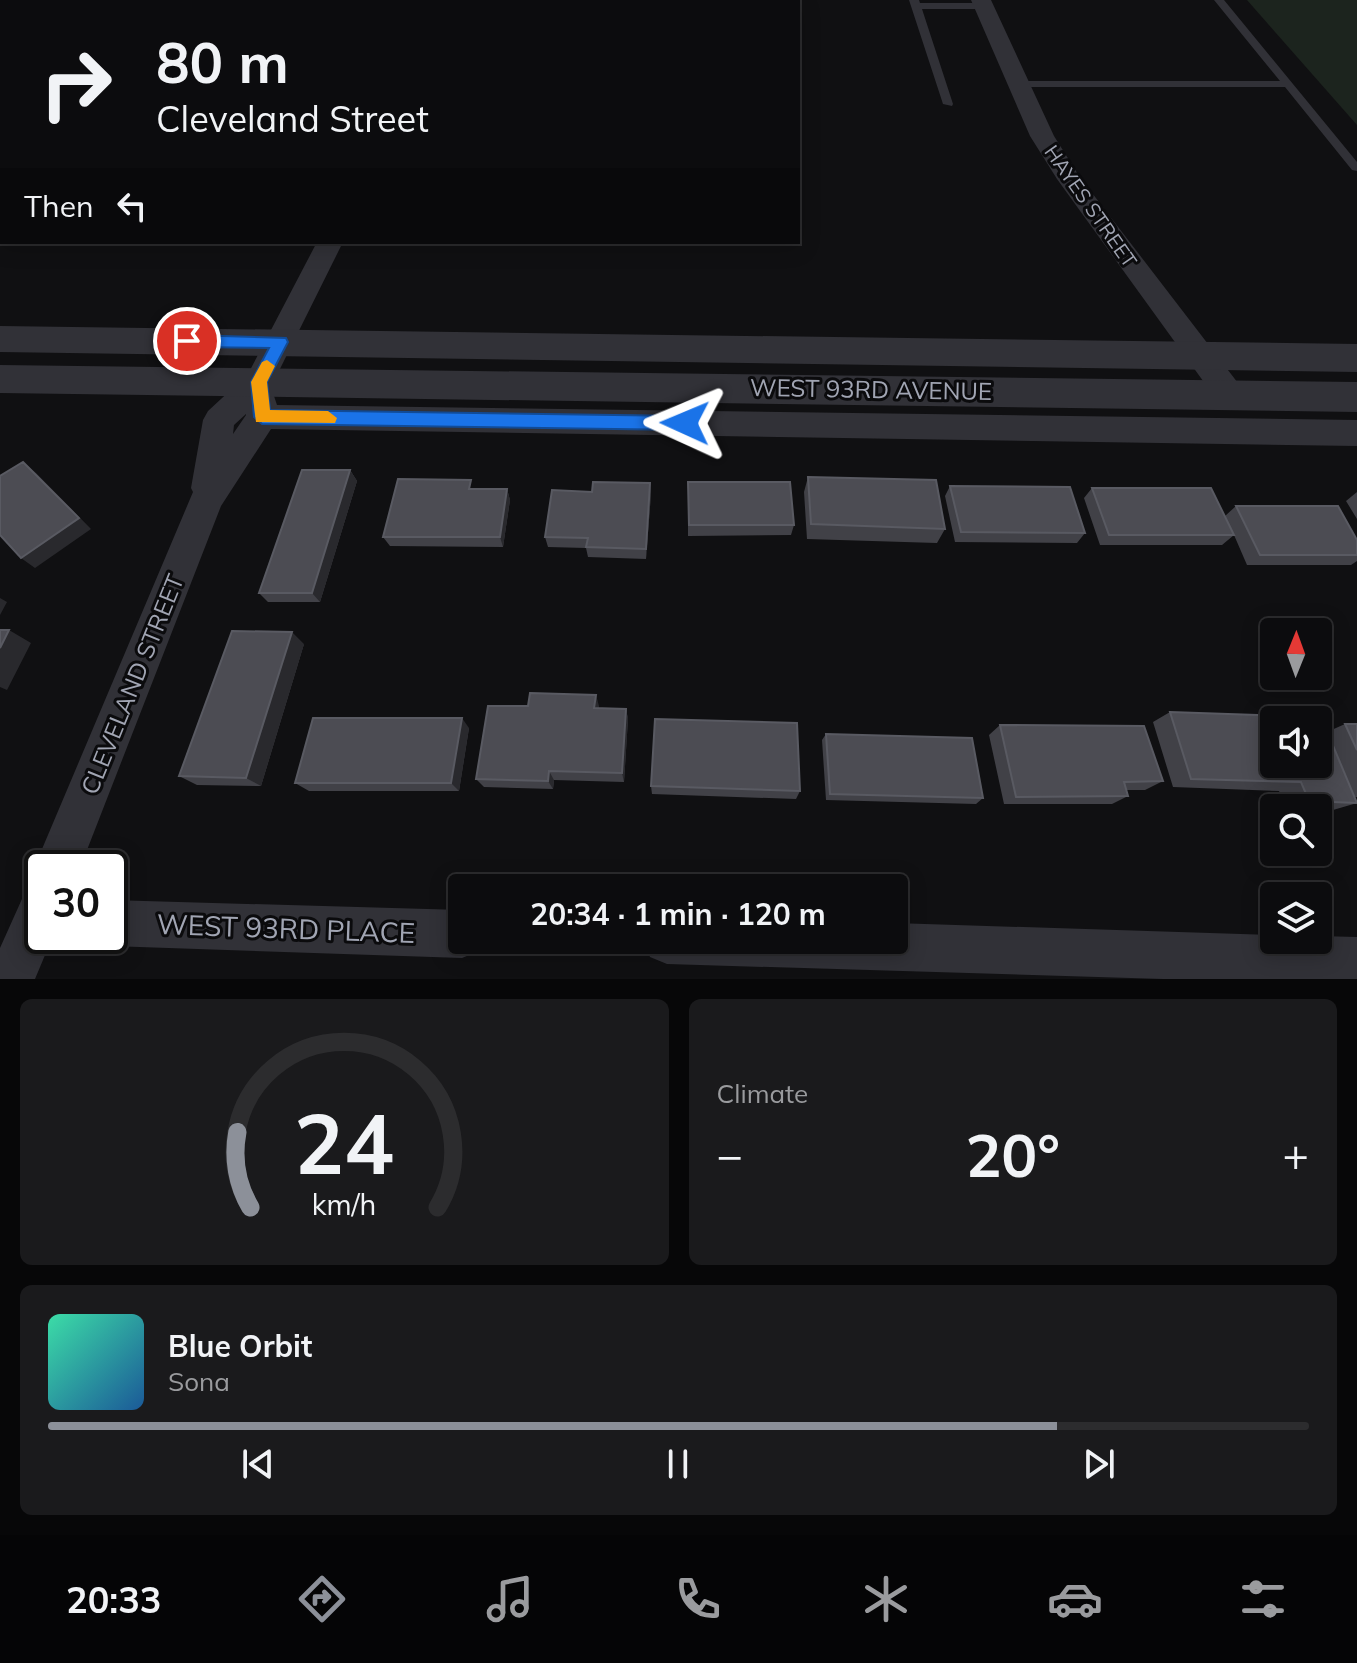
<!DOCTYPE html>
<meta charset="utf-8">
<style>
:root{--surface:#0c0c0e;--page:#1a1a1c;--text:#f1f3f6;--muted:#9a9b9e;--line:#2c2c2e;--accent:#8c9099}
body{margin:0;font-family:Mulish,sans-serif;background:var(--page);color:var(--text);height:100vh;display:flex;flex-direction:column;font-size:30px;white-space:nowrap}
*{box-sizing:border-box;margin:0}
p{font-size:26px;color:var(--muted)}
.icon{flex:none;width:44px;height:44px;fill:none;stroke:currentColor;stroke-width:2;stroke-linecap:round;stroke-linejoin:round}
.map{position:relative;height:979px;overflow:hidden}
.details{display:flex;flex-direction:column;gap:20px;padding:20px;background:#070708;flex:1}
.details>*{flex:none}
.guide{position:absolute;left:0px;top:0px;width:800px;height:244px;box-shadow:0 4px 20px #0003,0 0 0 2px var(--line);background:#0c0c0e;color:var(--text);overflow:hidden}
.needle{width:52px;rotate:1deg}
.controls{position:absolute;left:1260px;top:618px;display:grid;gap:16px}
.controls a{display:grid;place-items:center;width:72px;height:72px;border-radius:8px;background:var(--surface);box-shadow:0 4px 20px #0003,0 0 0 2px var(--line);font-size:40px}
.speed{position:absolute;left:24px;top:850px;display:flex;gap:16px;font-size:40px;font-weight:700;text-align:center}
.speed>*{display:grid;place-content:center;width:104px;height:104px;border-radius:50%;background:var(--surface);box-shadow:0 4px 20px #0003,0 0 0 2px var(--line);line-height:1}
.speed .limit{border:4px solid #111;border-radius:12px;background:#fff;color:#111}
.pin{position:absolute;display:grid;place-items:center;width:68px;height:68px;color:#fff;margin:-34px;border:4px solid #fff;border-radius:50%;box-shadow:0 2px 8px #0007}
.me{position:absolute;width:88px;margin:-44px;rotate:271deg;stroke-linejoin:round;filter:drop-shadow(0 0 6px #0008)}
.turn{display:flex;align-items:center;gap:28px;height:168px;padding:0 24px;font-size:36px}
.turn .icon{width:104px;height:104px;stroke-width:2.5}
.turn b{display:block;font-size:56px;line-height:68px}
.then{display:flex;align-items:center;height:76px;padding:0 24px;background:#0003;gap:16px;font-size:30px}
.big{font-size:60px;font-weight:700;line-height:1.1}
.details .tile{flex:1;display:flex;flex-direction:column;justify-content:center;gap:12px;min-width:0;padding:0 28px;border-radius:12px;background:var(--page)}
.details .dial{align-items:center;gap:0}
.dial svg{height:208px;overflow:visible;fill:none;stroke:var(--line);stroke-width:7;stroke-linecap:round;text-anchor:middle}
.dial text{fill:var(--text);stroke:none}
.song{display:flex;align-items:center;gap:24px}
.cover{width:96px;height:96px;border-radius:12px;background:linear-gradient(135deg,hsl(160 70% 55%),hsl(210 70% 35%))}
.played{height:8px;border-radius:4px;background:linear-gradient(90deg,var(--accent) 80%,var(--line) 80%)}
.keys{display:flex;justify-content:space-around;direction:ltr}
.heat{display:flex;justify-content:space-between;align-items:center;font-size:44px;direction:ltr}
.details .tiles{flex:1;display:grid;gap:20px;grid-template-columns:1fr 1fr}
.tile:last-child{grid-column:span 2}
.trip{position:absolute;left:448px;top:874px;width:460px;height:80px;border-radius:8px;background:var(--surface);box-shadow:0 4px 20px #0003,0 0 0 2px var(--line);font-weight:700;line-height:80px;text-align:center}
.tab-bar{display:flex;height:128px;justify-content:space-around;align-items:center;background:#050506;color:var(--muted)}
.tab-bar .icon{width:56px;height:56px}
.tab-bar .on{color:var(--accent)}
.tab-bar b{font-size:36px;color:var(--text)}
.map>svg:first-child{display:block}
.green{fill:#1c241e}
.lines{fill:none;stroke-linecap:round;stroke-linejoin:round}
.service{fill:#313137;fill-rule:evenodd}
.minor{fill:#313137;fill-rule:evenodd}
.tertiary{fill:#313137;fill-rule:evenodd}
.wall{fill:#414147}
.shaded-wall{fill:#29292d}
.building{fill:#4c4c53;stroke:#595a62;stroke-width:2;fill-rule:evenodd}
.route{fill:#1a73e8;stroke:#114b97;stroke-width:2}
.slow{fill:#f59e0b}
.labels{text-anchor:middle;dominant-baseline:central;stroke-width:6;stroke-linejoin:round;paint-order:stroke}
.far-street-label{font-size:20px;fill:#a1a5b3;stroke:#0b0b0d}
.street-label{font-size:24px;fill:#a1a5b3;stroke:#0b0b0d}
.near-street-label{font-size:28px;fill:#a1a5b3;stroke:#0b0b0d}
</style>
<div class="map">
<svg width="1357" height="979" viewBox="0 0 1357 979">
<rect width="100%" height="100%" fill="#101012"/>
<!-- green -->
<path class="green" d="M1247 0H1357V125Z"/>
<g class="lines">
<!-- service -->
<path class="service" d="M3 0H13L2 3Z
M304 0H314L303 2Z
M605 0H615V2H605Z
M909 0H919L920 3H984L989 6 984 9H922L953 104 952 106 943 104Z
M1214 0H1224L1357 162V171L1352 170 1285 87H1020L1015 84 1020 81H1280Z
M0 92H2V98H0Z"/>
<!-- minor -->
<path class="minor" d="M536 0H556L535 2Z
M971 0H991L1054 136 1079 176 1241 387 1246 395 1241 403 1230 407 1219 403 1057 179 1030 136Z
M317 242H343L271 387 277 405 1357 420V446L271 429 221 506 80 868H42V936H53L35 979H0V948L26 890 41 883 34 868 193 492 191 488 203 420 208 411 248 374ZM246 414V415L233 434 234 425Z
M110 900 462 910V940H483L479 951 462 958 110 946 92 936H110Z
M894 923 1274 935V940H1318V936L1357 937V979H1163L667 964 650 957 643 940H894Z"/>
<!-- tertiary -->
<path class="tertiary" d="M0 326 1357 344V372L0 352Z
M0 365 1357 382V412L0 393Z"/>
</g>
<!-- wall -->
<path class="wall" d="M350 470 357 481 320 602H268L259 593Z
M808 477 945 529 937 543 807 539 804 492Z
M688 482 794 525 791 535 688 536Z
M650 483 651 494 646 559 588 557 586 548 548 547 545 537 592 492Z
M950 486 1085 533 1077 543 955 542 945 496Z
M1092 488 1225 516 1236 506 1357 540V561L1351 565H1247L1234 535 1222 545H1100L1084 498Z
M474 489H507L510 500 503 547 390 546 383 537Z
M1357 492V519L1346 501Z
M304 644 261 786 197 785 179 776Z
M599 706V708L626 709 628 719 624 782 554 780 553 789 484 787 476 779Z
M1170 712 1327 732 1345 724H1357V797H1355L1357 803 1333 810H1318V808H1285L1279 791 1173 787 1153 722Z
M1000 725 1163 781 1145 790H1126L1128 796 1112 804H1004L989 735Z
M469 728 459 791H309L295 783Z
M826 734 983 798 976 804 826 800 822 740Z
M651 786 800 791 796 799 652 794Z"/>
<!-- shaded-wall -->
<path class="shaded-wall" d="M23 462 36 473 91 529 35 568 21 558Z
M350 470 357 481 320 602 312 593Z
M650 483 651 494 646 559V549Z
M507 489 510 500 503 547 500 537Z
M0 598 7 602 0 615Z
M9 630 31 643 7 690 0 687V648Z
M292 632 304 644 261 786 246 778Z
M596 695 599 706 597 719 594 708Z
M626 709 628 719 624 782 622 773Z
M462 718 469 728 459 791 451 783Z
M549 771 554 780 553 789 548 781Z"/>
<!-- building -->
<path class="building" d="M23 462 79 518 21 558 0 535V476Z
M302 470H350L312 593H259Z
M808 477 936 480 945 529 811 524Z
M398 479 471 480 469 489H507L500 537H383Z
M593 482 650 483 646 549 586 547 588 538 545 537 552 490 592 492Z
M688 482H790L794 525H689Z
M950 486 1070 487 1085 533 961 532Z
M1092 488H1211L1234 535H1109Z
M1236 506H1338L1357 540V555H1260Z
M0 630H9L0 648Z
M232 631 292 632 246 778 179 776Z
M530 693 596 695 594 708 626 709 622 773 549 771 548 781 476 779 488 706H528Z
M1170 712 1321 717 1357 803 1309 801 1301 782 1191 779ZM1274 720H1318V764H1274Z
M313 718H462L451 783H295Z
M655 719 797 723 800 791 651 786Z
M1345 724H1357V750Z
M1000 725 1144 726 1163 781 1124 782 1128 796 1016 797Z
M826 734 972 738 983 798 830 794Z"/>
<!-- route -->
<path class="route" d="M187 335 286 338 288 342 267 382 270 410 685 416 694 423 685 430 262 424 254 417 251 382 269 348 187 347 179 341Z"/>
<!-- slow -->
<path class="slow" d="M267 360 275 366 267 382 270 410 328 411 337 418 335 423 256 422 251 382 262 362Z"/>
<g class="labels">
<!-- far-street labels -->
<g class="far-street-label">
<text transform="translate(1091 206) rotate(55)">HAYES STREET</text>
</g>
<!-- street labels -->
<g class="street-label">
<text transform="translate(871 389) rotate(1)">WEST 93RD AVENUE</text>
<text transform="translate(132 684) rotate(-68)">CLEVELAND STREET</text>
</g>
<!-- near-street labels -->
<g class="near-street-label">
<text transform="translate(286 928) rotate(2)">WEST 93RD PLACE</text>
</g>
</g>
</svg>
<div class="controls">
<a><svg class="needle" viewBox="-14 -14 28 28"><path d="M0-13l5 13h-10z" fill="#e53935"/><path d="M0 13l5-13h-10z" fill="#9a9b9e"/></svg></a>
<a><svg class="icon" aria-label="sound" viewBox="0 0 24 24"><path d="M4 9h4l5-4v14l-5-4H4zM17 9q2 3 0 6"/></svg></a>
<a><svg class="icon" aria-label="search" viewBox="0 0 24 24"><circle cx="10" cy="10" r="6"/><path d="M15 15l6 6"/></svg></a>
<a><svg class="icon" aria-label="layers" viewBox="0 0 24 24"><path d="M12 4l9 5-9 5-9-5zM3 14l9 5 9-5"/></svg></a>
</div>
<div class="speed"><div class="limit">30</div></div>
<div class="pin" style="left:187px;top:341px;background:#d93025"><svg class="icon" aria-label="arrive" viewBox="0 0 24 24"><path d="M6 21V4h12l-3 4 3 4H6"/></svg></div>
<svg class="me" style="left:685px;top:423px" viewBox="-20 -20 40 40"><path d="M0-17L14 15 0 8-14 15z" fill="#1a73e8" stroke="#fff" stroke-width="4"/></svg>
<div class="trip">20:34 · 1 min · 120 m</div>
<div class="guide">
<div class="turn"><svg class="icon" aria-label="right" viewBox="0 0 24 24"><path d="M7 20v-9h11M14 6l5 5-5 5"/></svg><div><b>80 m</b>Cleveland Street</div></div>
<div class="then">Then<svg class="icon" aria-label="left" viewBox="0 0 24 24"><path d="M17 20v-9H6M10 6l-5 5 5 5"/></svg></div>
</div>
</div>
<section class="details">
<div class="tiles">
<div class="tile dial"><svg viewBox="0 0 100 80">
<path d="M14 69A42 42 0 1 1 86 69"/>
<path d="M14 69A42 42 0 0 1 9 40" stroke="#8c9099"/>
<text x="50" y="56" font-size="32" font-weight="700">24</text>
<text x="50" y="72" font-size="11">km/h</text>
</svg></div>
<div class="tile"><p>Climate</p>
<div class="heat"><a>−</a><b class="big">20°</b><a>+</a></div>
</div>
<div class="tile">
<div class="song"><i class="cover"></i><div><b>Blue Orbit</b><p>Sona</p></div></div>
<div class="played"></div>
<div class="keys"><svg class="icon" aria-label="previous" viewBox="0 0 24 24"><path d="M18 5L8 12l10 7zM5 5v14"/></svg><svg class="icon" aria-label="pause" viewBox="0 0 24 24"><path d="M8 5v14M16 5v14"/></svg><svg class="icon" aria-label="next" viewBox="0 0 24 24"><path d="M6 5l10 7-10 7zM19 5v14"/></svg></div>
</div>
</div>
</section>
<nav class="tab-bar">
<b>20:33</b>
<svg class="icon on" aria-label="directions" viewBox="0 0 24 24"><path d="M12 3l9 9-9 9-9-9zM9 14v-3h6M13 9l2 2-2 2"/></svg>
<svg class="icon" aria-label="music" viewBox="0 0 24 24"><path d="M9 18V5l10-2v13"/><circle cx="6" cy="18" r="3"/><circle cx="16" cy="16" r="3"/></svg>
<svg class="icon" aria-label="phone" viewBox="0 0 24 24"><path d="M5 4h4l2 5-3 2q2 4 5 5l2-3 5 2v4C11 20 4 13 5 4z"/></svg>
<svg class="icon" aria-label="climate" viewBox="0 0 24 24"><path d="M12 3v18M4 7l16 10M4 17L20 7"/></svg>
<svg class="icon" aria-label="car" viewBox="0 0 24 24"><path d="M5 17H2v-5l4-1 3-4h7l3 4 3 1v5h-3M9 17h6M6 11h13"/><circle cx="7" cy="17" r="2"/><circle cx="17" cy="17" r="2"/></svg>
<svg class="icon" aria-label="filters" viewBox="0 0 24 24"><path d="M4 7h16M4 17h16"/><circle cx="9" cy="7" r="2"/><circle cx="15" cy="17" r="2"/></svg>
</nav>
